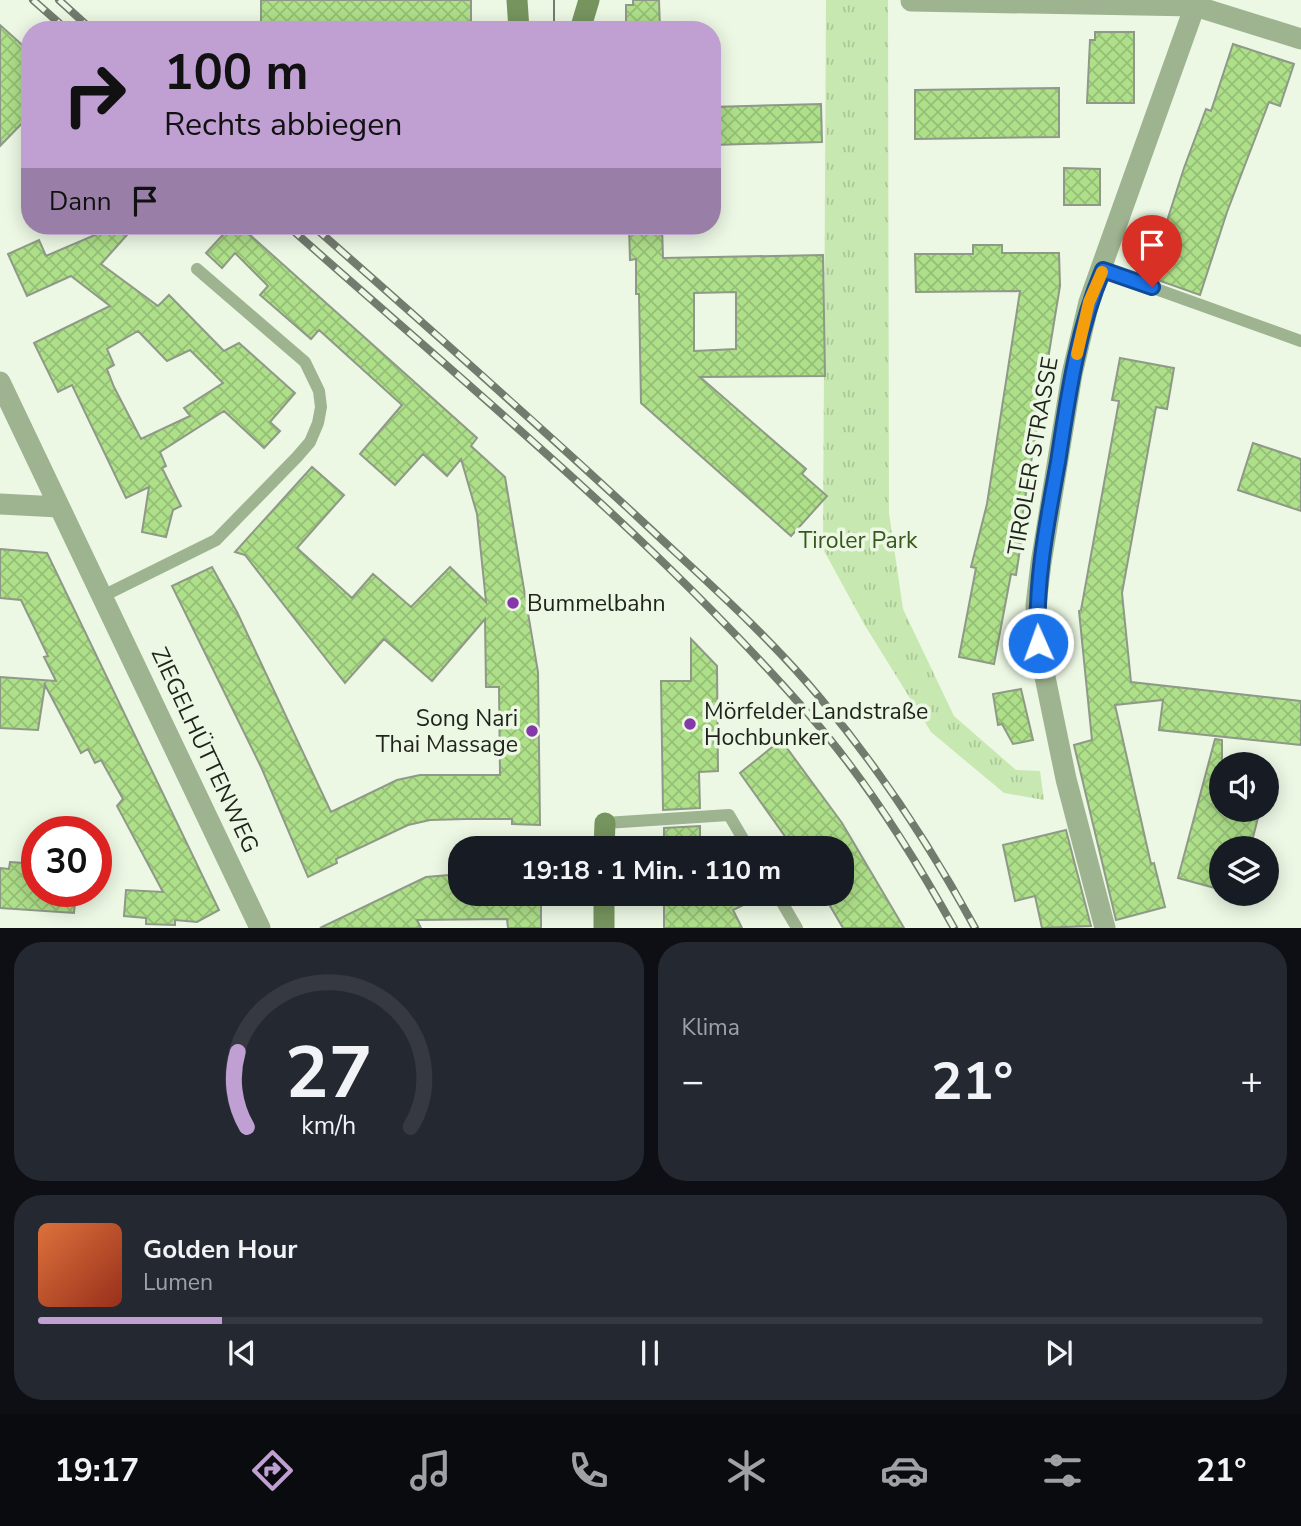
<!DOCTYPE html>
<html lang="de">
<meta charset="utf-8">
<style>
:root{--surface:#171b24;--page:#242831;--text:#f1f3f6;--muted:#9ea1a6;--line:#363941;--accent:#c09fd3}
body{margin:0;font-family:"Nunito Sans",sans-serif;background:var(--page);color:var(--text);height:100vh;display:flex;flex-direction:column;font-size:26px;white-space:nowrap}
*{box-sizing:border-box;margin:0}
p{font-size:23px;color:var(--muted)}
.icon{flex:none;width:38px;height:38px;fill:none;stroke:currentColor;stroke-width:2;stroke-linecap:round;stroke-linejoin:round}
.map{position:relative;height:928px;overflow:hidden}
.details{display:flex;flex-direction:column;gap:14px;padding:14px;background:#0d0f14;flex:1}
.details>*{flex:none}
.banner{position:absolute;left:21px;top:21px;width:700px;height:214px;border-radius:28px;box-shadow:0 4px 18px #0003;background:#c09fd3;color:#111;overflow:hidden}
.buttons{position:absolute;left:1209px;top:752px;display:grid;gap:14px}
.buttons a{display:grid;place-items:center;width:70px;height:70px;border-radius:50%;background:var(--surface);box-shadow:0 4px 18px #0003;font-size:35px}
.speed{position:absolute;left:21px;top:816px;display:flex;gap:14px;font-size:35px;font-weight:700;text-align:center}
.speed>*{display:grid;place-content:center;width:91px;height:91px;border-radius:50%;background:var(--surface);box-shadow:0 4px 18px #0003;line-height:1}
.speed .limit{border:10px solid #d22;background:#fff;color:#111}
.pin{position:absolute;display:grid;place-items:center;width:60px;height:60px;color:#fff;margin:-72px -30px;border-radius:50% 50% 50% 0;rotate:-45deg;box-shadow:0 0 7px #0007}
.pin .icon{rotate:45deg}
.me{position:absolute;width:77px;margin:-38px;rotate:358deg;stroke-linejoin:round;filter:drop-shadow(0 0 5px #0008)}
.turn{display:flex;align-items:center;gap:24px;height:147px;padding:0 28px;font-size:32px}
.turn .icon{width:91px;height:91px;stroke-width:2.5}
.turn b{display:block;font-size:49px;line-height:60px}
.then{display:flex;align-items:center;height:66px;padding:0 28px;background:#0003;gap:14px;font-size:26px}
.big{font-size:52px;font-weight:700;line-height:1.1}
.details .card{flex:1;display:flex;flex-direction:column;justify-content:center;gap:10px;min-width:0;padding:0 24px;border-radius:28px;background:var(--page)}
.details .dial{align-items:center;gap:0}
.dial svg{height:182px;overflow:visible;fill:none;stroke:var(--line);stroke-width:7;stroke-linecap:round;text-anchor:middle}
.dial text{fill:var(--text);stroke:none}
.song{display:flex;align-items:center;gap:21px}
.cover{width:84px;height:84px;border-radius:10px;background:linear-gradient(135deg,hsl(20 70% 55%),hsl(10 70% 35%))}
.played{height:7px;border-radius:4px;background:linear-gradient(90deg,var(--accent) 15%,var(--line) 15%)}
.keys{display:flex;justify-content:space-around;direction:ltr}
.heat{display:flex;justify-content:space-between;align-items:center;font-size:38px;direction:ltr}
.details .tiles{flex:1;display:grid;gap:14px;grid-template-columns:1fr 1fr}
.card:last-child{grid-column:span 2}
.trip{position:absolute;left:448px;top:836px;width:406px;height:70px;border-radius:28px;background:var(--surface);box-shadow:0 4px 18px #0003;font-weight:700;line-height:70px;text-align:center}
.dock{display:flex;height:112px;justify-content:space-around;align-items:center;background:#090b0e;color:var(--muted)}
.dock .icon{width:49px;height:49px}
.dock .current{color:var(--accent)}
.dock b{font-size:32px;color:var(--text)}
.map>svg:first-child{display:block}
.grass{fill:url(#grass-tufts)}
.building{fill:url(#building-cross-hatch);stroke:#8e9987;stroke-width:2;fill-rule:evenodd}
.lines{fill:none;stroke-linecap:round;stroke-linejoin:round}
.service{stroke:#9eb38f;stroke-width:12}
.minor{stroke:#9eb38f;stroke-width:21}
.secondary{stroke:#75945e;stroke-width:21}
.tram{stroke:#737a6e;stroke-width:2}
.rail-casing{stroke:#737a6e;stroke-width:8}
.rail{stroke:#ecf8e4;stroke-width:5;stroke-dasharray:16;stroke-linecap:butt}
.route-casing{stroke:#114b97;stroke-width:18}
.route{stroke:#1a73e8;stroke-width:12}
.slow{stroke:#f59e0b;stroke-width:12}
.poi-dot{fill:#8538a9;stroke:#ecf8e4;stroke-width:2.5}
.labels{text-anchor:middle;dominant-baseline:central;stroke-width:7;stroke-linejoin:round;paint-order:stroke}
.street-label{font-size:23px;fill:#1f231c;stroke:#ecf8e4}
.park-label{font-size:23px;fill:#38571d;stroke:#ecf8e4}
.poi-label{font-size:23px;fill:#1f231c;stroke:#ecf8e4;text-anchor:start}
</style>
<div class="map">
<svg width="1301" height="928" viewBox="0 0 1301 928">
<defs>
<pattern id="grass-tufts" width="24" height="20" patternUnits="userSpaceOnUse" patternTransform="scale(1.75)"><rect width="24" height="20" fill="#c8e8b2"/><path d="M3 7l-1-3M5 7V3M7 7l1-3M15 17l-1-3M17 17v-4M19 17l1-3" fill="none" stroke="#abc798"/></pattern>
<pattern id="building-cross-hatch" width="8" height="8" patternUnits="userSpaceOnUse" patternTransform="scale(1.75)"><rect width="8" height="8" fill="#aedf89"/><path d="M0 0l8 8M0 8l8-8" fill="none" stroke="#95bf76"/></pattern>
</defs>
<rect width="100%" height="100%" fill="#ecf8e4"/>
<!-- grass -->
<path class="grass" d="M826 0H888L889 513 903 609 954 716 1016 770 1040 771 1044 800 1004 793 931 732 864 624 823 549Z"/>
<!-- building -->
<path class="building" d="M261 0H471V30H261Z
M633 0H659L660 30H626V5H633Z
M0 25 30 52V115L0 146Z
M1095 32H1134V103H1087L1090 40H1095Z
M1233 44 1294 64 1280 106 1269 102 1227 212 1200 295 1149 277 1184 168 1206 109 1211 111Z
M1059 88V137L915 139V90Z
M821 104 822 142 712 145V107Z
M1064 168 1100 169V205H1064Z
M85 226H135L101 264 158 306 169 295 224 351 239 343 295 393 270 422 280 431 264 448 224 411 160 452 166 466 162 468 181 506 173 510 166 537 142 532 149 487 126 498 72 385 58 392 34 343 110 306 71 276 27 296 8 254 39 240 46 256 95 235ZM138 331 167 361 190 350 223 383 184 408 190 416 141 439 114 387 107 369 114 365 107 349Z
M231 226H240L477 438 471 446 505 477 538 672 540 825 512 824V819H465L430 820 408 825 336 859 337 863 308 877 262 769 172 586 212 567 237 612 331 812 397 780 420 775H500L499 687H486L485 619 432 681 384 639 345 683 245 555 235 552 312 467 344 495 297 548 352 598 373 574 411 607 450 567 486 602 477 514 461 459 447 476 423 454 395 485 360 454 402 405 319 330 311 339 260 295 268 286 235 253 222 268 206 253Z
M629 226H662L663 258 823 255 825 376 700 377 806 469 802 474 827 496 791 536 641 403 639 294H636V259L630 260ZM736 292V349L694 351V293Z
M973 245H1002V253H1059L1060 286 1018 542 1021 543 1016 575 1011 574 994 664 959 657 976 568 971 567 987 504 1020 291 916 292 915 254H973Z
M1120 358 1174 368 1167 409 1156 407 1122 593 1131 682 1301 701V745L1159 730 1163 700 1115 705 1151 864 1154 863 1165 907 1116 920 1074 745 1092 740 1079 611 1081 610 1119 401 1112 400Z
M1253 443 1301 459V511L1238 490Z
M0 549 47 553 219 910 197 922 175 920V925L146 924V918L124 916 126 890 163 892 117 806 123 799 101 760 95 763 88 749 81 753 45 685 38 730 0 728V677L56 681 44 657 48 656 21 600 0 598Z
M691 639 717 666 718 771 699 772 700 808 663 810 661 681H691Z
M1021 689 1033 740 1013 744 1002 724 998 725 993 694Z
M1215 739 1222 740V810H1260L1250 849H1222V890L1178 878Z
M781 740 842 823 904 928H843L823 894H842V849H794L740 773Z
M700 826V849H664V828Z
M1066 830 1091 926 1042 928 1035 896 1015 901 1003 845Z
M10 862 37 864V891H76L74 913 0 908V868L9 869Z
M460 874V894H541V928H508L507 919 417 920 421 928H320L426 877Z
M664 894H766L733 910 742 928H664Z"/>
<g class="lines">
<!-- service -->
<path class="service" d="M1103 270 1301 341
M103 596 216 540 297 457 310 442 318 423 321 407 319 391 305 362 197 269
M605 823 729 815 749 849
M777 894 797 928"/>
<!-- minor -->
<path class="minor" d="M911 1 1195 6 1301 39
M0 382 260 928
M0 504 59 507
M1105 928 1066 779 1038 643 1036 605 1041 563 1072 374 1089 302 1197 0"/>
<!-- secondary -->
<path class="secondary" d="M517 0 519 30
M580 30 589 0
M604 849 605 823
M604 894V928"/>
<!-- tram -->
<path class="tram" d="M554 0V30"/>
<!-- rail casing -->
<g class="rail-casing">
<path id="rail" d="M33 0 67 30
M59 0 92 30
M288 226C463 382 650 534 805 710 863 775 911 851 954 928
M313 226C424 324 536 422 644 523 705 580 768 635 821 699 880 770 931 847 975 928"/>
</g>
<!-- rail -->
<use href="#rail" class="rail"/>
</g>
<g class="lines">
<!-- route casing -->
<g class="route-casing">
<path id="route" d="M1038 643C1035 581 1047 523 1058 462 1068 397 1077 331 1103 270L1152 287"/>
</g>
<!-- route -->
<use href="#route" class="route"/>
<!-- slow -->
<path class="slow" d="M1077 354 1089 302 1102 272"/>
</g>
<!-- markers -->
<g class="poi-dot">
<circle cx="513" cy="603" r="7"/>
<circle cx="690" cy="724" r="7"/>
<circle cx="532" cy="731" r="7"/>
</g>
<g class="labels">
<!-- street labels -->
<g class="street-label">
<text transform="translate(1033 456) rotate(-80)">TIROLER STRASSE</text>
<text transform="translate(205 750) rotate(65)">ZIEGELHÜTTENWEG</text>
</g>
<!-- park labels -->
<g class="park-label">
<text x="858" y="540">Tiroler Park</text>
</g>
<!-- poi labels -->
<g class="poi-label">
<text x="527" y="603">Bummelbahn</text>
<text x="704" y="711">Mörfelder Landstraße<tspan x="704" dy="26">Hochbunker</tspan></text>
<text x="518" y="718" text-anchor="end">Song Nari<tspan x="518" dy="26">Thai Massage</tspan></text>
</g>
</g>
</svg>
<div class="buttons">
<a><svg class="icon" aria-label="sound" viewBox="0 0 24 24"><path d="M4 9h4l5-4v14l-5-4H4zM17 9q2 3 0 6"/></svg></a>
<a><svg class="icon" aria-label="layers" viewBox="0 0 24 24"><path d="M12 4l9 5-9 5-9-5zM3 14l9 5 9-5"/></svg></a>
</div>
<div class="speed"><div class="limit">30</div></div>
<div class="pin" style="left:1152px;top:287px;background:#d93025"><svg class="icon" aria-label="arrive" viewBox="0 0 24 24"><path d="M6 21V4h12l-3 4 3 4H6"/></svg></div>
<svg class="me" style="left:1038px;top:643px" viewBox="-20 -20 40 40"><circle r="17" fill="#1a73e8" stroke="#fff" stroke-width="3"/><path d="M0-11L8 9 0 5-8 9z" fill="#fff"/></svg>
<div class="trip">19:18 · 1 Min. · 110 m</div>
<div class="banner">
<div class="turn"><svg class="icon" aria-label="right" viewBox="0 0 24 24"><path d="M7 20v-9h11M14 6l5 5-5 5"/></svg><div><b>100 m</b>Rechts abbiegen</div></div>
<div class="then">Dann<svg class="icon" aria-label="arrive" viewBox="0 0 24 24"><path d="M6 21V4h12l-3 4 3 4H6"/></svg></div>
</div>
</div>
<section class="details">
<div class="tiles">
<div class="card dial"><svg viewBox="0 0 100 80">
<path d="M14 69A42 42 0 1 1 86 69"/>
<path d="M14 69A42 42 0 0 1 10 36" stroke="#c09fd3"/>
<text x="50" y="56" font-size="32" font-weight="700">27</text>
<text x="50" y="72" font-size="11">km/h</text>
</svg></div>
<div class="card"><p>Klima</p>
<div class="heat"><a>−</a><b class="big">21°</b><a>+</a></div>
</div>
<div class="card">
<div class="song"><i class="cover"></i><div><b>Golden Hour</b><p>Lumen</p></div></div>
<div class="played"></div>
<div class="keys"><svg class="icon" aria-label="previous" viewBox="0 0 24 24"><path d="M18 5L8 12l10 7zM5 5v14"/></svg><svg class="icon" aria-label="pause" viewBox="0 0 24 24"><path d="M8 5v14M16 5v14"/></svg><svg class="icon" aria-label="next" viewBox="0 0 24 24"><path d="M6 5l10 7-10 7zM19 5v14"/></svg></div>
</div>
</div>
</section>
<nav class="dock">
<b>19:17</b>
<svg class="icon current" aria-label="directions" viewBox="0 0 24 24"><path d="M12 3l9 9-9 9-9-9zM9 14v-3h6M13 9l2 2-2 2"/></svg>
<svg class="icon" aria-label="music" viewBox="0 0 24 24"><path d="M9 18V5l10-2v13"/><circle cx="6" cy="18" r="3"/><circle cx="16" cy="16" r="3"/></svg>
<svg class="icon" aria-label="phone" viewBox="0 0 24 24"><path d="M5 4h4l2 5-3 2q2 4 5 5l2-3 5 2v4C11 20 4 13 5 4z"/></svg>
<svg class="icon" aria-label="climate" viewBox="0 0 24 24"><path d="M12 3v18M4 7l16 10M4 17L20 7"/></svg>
<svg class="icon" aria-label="car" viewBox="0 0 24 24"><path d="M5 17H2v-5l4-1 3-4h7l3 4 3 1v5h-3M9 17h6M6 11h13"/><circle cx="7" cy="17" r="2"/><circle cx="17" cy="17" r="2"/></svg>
<svg class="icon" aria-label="filters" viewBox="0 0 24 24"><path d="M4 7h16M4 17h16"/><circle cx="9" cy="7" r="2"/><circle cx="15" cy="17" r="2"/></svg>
<b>21°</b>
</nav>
